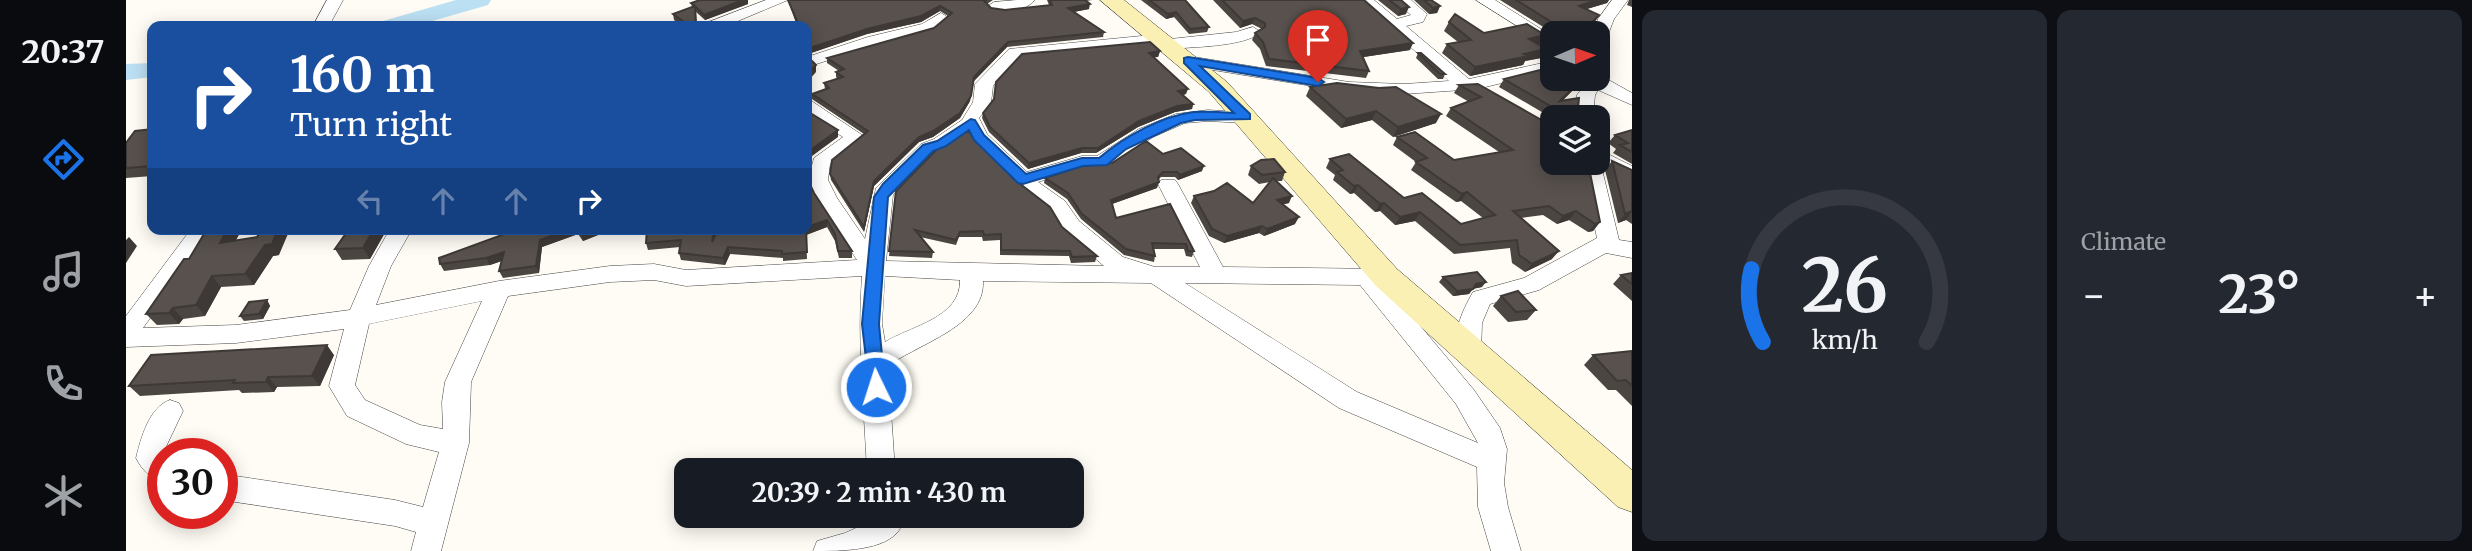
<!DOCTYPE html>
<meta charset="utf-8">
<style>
:root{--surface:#171b24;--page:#242831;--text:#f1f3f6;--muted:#9ea1a6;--line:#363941;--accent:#1a73e8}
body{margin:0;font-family:Merriweather,serif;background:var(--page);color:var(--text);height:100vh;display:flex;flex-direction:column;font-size:26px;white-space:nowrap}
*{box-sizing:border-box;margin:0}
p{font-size:23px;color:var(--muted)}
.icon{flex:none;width:38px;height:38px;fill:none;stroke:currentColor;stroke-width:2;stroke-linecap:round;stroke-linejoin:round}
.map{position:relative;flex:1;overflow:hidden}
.side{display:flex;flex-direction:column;gap:10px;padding:10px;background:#0d0f14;width:840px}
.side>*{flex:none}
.banner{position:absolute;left:21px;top:21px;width:665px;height:214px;border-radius:14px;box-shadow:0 4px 18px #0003;background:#1a4fa0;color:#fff;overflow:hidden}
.needle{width:46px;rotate:88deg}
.tools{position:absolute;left:1414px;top:21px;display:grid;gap:14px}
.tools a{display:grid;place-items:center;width:70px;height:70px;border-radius:14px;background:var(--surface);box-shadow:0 4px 18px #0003;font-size:35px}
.speed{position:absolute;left:21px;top:438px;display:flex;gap:14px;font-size:35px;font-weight:700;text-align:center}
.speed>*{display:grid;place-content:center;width:91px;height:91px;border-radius:50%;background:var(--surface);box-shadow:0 4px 18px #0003;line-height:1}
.speed .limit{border:10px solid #d22;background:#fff;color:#111}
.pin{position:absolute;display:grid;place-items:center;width:60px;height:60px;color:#fff;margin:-72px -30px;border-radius:50% 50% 50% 0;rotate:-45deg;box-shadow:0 0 7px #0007}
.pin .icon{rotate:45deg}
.me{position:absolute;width:77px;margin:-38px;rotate:356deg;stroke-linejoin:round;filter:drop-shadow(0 0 5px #0008)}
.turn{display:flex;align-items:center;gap:24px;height:147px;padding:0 28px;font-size:32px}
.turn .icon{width:91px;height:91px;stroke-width:2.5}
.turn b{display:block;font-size:49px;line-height:60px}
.lanes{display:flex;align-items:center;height:66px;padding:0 28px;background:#0003;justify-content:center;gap:35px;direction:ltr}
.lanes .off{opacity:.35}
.big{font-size:52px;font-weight:700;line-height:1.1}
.side .card{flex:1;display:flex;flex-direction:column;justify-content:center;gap:10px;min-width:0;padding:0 24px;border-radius:14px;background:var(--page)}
.side .dial{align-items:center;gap:0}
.dial svg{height:182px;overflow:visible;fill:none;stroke:var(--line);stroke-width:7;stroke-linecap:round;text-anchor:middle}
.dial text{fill:var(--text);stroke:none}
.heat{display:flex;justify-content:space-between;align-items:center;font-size:38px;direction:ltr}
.side .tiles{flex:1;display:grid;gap:10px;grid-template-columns:repeat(2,1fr)}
.trip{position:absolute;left:548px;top:458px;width:410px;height:70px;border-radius:14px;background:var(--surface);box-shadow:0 4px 18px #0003;font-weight:700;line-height:70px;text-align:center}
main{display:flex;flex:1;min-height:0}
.dock{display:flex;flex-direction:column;width:126px;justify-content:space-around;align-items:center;background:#090b0e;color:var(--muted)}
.dock .icon{width:49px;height:49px}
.dock .on{color:var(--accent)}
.dock b{font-size:32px;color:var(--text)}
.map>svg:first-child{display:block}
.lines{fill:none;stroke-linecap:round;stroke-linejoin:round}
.river{fill:#bce0f3;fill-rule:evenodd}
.street-casing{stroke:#434343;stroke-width:1}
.secondary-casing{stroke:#323232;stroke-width:1}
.street{fill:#fff;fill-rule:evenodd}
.secondary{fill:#faf0b4;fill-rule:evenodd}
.wall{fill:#4c4642}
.shaded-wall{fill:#3e3936}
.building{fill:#58514d;stroke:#3e3936;stroke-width:2}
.route{fill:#1a73e8;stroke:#114b97;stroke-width:2}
</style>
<main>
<nav class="dock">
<b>20:37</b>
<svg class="icon on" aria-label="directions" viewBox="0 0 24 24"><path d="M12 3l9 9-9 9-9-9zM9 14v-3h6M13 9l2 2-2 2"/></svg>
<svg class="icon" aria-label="music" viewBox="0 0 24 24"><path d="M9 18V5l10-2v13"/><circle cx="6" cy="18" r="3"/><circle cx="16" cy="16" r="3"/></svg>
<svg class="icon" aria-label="phone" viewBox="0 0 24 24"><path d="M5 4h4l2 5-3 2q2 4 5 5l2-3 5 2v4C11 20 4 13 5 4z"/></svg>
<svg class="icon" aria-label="climate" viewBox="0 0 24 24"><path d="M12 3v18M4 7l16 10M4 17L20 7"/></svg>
</nav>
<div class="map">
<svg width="1506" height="551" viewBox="0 0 1506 551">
<rect width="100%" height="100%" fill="#fefcf4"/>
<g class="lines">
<!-- river -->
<path class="river" d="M330 0H365L362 5 289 26H253L257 21Z
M26 63V77L0 80V64Z"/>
<!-- street casing -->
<g class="street-casing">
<path id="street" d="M201 0H217L203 26H187Z
M640 0H662L600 26H578L580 23Z
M891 0H909C898 12 873 18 860 7L868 2Z
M1231 0H1248L1271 19 1285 15 1268 0H1285L1301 14 1297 22 1280 26 1343 79 1426 61V71L1351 89 1278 94 1223 92 1062 66 1054 61 1062 56 1223 82 1278 84 1323 81Z
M1350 0H1369L1426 36V48Z
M1486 0H1502L1488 19 1480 40 1472 45V33H1467L1472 19Z
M815 13 823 18 807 31 753 44 681 67V57L742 37 796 24Z
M1127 27 1135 32C1120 47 1064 47 1042 49L1034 44 894 57 867 86 865 103 853 118 861 134 901 172 956 156H971L1013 129 1050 114 1082 110 1126 113 1128 117 1126 121 1119 123 1082 121 1059 123 1027 137 983 166 957 168 912 182 939 201 953 221 997 257 1029 267H1074L1032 184 1035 180H1049L1052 184 1097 267 1260 269 1268 271 1271 277 1268 283 1260 285 1348 390 1374 428 1381 449 1378 483 1382 507 1395 551H1365L1352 507 1351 467 1213 408 1025 283 857 281C859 326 793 343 762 366L769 471H741C738 406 731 341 736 276L560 286 528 280 484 282 382 296 345 382 343 443 315 551H285L290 532 269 526 96 500V474L269 500 297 507 313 452 280 444 221 416 203 386 218 329 110 343 0 347V316L65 229H88L17 328 110 325 224 310 243 266 264 229H286L265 266 250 305 373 281 484 266 528 264 560 270 731 260 691 199 682 180 688 158 717 137 681 115V101L687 102 739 137 704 164 702 180 711 198 739 239 750 188 795 144 808 139 836 120 847 102 849 84 883 49 1036 34 1044 39 1110 32ZM842 133 846 141 890 184 925 211 937 231 978 266 760 261 767 195 809 152 822 147ZM759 276 834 280C835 318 785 326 759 342L756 324ZM1059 283 1234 285 1330 404 1352 443 1231 392ZM356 301 319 382 316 402 317 429 294 425 239 400 229 385 243 324Z
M1472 74 1506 93V105L1472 90 1469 95 1467 117H1449L1451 95 1463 79H1472Z
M1472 149 1506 166V180L1475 165 1493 240 1506 242V258L1480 253 1413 290 1364 304 1356 323 1355 353 1352 360 1343 363 1334 360C1323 339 1336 311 1347 292L1398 278 1471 238 1455 163H1472Z
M44 400 53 403 57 411 37 453V482C24 478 16 470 10 458 15 438 23 407 44 400Z
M756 516 770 519 774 529C760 551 715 551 687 551L691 541 719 533Z"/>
</g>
<!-- secondary casing -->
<g class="secondary-casing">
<path id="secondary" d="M974 0H998L1101 82 1271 269 1506 470V512L1492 507 1249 285 1083 92Z"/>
</g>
<!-- street -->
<use href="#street" class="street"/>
<!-- secondary -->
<use href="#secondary" class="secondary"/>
</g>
<!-- wall -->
<path class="wall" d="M662 0H867L861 4 865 8 879 10 923 5 921 0H966L960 1 963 9 948 12 978 32 977 37 881 47 847 82 844 101 834 118 807 137 793 142 748 186 738 232 705 180 704 174 738 134 686 99V94L699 89 698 83 712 79 710 77V72L713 71 701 63V58L808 28 822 16 814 11 795 22 741 34 682 54 681 26H671Z
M1015 0H1059L1083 27 1081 32 1063 34 1048 17 1040 19Z
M1087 0H1238L1284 50 1237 57 1243 71 1240 78 1140 66 1134 49 1126 40 1129 33 1136 29 1126 24 1114 28Z
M1252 0H1275L1280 14 1272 16Z
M1288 0H1305L1314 6 1311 13 1303 14Z
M1374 0H1483L1481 3 1460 9 1473 15 1468 23 1458 33H1427Z
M1503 0H1506V7L1501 5Z
M565 3 622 4 579 20 570 12 571 26 552 23 548 20 547 14 566 7Z
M1323 22 1358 33 1419 35 1414 44H1412L1420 49 1415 58 1399 61 1397 65 1344 76 1316 53 1321 44 1332 42 1318 31Z
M1034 51 1032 57H1028L1060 94 1057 95 1067 104 1066 109 1049 112 1012 127 970 153H955L902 169 863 132 856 118 857 113 868 99Z
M1292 53 1319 74 1317 79H1312L1290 58Z
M1378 79 1452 85 1437 100 1447 117 1426 118 1373 87Z
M1352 84 1474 222 1467 231 1462 232 1443 220 1431 224 1417 215 1395 218 1426 259 1399 272 1386 263 1384 248 1328 254 1289 221 1269 225 1254 211 1249 212 1228 193 1224 194 1207 180 1209 175 1200 168 1204 159 1278 198 1335 224 1357 218 1335 201 1330 202 1285 170 1290 162 1267 145 1271 137 1328 160 1373 152 1320 116 1325 108 1343 102 1328 93 1333 85Z
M1184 87 1310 123 1267 137 1246 120 1215 128 1180 96Z
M26 129V176L0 178V143Z
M1506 130V164L1487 153 1490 149 1482 143 1489 135Z
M1037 154 1076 171 1052 180 1049 177H1035L1032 180 1031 188 986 204 990 218 1044 204 1068 251 1066 257 1060 256 1058 249H1028L1029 256 1028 262 998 255 955 219 941 199 918 183 919 178 986 163Z
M1486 161 1506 170V224L1500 220 1492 223 1479 170Z
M1125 166 1159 172 1156 181H1151L1163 203 1157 204 1169 224 1138 236 1133 233 1098 243 1083 236 1065 203 1068 196 1127 203 1144 182 1133 184 1122 175Z
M889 180 936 227 971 256 969 262 945 263 943 256 874 255V240L857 241 856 237H833L830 245 794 237 807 252 806 258 763 256 770 191Z
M688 193 726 251V258H713L709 241 701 227 680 235 681 259 657 261V258L604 254 599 265 555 260 553 253 554 247 522 250 520 243 521 230H518V229H590V235Z
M81 229H116L110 240 131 237 153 255 147 256 128 285 95 287 79 316 57 319 53 324 31 325 20 314 63 259Z
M261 229 244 259 216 260 209 249Z
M374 229H487L457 241 452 234 416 247 413 273 377 278 373 271 376 261 364 265 318 271 314 264 376 235Z
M1506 273V301L1487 284 1495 275Z
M1317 277 1356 287 1346 289 1343 294 1327 296 1313 282Z
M1375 296 1410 310 1401 320 1382 322 1367 306Z
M141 300 144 306 137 319 118 321 114 316Z
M1506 351V406L1490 390H1482L1458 365 1467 355Z
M208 355 194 386 151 387 148 392 116 393 113 390 14 396 3 386Z"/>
<!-- shaded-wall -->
<path class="shaded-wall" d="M617 0H622V4L579 20 578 15Z
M1471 0H1483L1481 3 1448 13 1453 6Z
M964 4 963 9 942 13V8Z
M814 6V11L795 22 741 34 682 54 681 49Z
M1314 6 1311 13 1303 14 1307 8Z
M1283 7 1280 14 1272 16 1275 9Z
M1050 12 1048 17 1040 19 1042 14Z
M1473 15 1468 23 1458 33H1456Z
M1129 18 1126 24 1114 28 1117 21Z
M1449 29 1446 33H1433V32Z
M1419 35 1414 44 1398 47 1403 39Z
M882 42 881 47 847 82 844 101 834 118 807 137 793 142 748 186 738 232V227L748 181Z
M1287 43 1284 50 1231 58 1234 51Z
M1420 49 1415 58 1399 61 1397 65 1344 76 1349 67Z
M1034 51 1032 57 1022 58 1023 53Z
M690 65V72L683 80 682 73Z
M1457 79 1452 85 1428 109 1434 101Z
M1062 89 1060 94 1051 96 1052 91Z
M1067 104 1066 109 1049 112 1012 127 970 153 972 148 1013 121 1051 106Z
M1250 111 1246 120 1215 128 1220 119Z
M1315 114 1310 123 1267 137 1272 127Z
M712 130V137L686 156 681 177V168L686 149Z
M956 148 955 153 902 169 903 163Z
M1078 166 1076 171 1052 180 1054 175Z
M1033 182 1031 188 983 205 985 200Z
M1232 185 1228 193 1224 194 1228 186Z
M1341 192 1335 201 1330 202 1336 194Z
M1166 196 1163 203 1147 207 1151 200Z
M1258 203 1254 211 1249 212 1254 204Z
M1450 211 1443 220 1431 224 1437 216Z
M1506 211 1500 220 1492 223 1499 214Z
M1294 212 1289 221 1269 225 1274 217Z
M1173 217 1169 224 1138 236 1141 229Z
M701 220V227L680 235 681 259 680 229 681 227Z
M1474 222 1467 231 1462 232 1469 224Z
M1136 226 1133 233 1098 243 1101 236Z
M102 229H116L102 254 94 243Z
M152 229H164L153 255 147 256 128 285 119 274 139 245Z
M248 229H261L244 259 237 248Z
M443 229H451L452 234 416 247 413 273 410 266 414 240Z
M468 229H487L457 241 455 234Z
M3 237 11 246 0 263V240Z
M602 247 604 254 599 265 597 258Z
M1433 251 1426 259 1399 272 1406 264Z
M378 252 381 259 364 265 360 258Z
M86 276 95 287 79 316 70 305Z
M1360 282 1356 287 1346 289 1350 284Z
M1347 289 1343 294 1327 296 1331 291Z
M141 300 144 306 137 319 133 314Z
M47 308 57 319 53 324 43 313Z
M201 345 208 355 194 386 186 376Z
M142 377 151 387 148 392 140 382Z"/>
<!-- building -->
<path class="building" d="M574 0H617L578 15 569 6 570 26H540L558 22 547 14 569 6 565 3Z
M662 0H860L858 1 865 8 879 10 926 5 924 0H959L964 4 942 8 978 32 882 42 848 77 845 96 834 113 807 131 793 137 748 181 738 227 704 174 706 160 742 131 686 94 703 88 698 83 717 77 710 72 718 69 701 58 808 28 826 13 814 6 795 16 741 29 681 49V26H673Z
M1023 0H1059L1083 27 1064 29 1050 12 1042 14Z
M1096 0H1238L1287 43 1234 51 1243 71 1143 59 1137 42 1129 33 1139 27V23L1129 18 1117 21Z
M1263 0H1275L1283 7 1275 9Z
M1298 0H1305L1314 6 1307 8Z
M1390 0H1471L1453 6 1473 15 1457 32 1449 29 1433 32 1432 26Z
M1329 14 1358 33 1401 24 1419 35 1403 39 1420 49 1398 54 1403 56 1349 67 1321 44 1345 40 1323 22Z
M1024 42 1034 51 1023 53 1062 89 1052 91 1067 104 1051 106 1013 121 972 148H956L903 163 864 127 857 113 868 99 870 82 896 54Z
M1292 53H1295L1319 74H1314Z
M681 61H686L690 65 682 73 681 72Z
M1426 67V79H1456L1434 101 1453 98 1452 108 1447 117H1433V111L1378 79Z
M1211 83 1253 88 1270 87 1315 114 1272 127 1250 111 1220 119 1184 87Z
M1352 84 1426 126V163H1462L1474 222 1469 224 1450 211 1437 216 1423 206 1387 211 1433 251 1406 264 1393 255 1391 240 1334 245 1294 212 1274 217 1258 203 1254 204 1232 185 1228 186 1211 172 1217 170 1204 159 1223 154 1278 198 1296 193 1335 224 1369 215 1341 192 1336 194 1290 162 1301 158 1271 137 1289 132 1328 160 1387 150 1325 108 1355 97 1333 85Z
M681 111 712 130 686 149 681 168Z
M26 129V166L0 168V143L9 131Z
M1506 130V152L1494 145 1502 143 1489 135Z
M842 131 889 180 924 207 936 227 971 256 946 257 944 251 875 250V234L858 235 857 231 834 232 830 240 789 230 807 252 763 251 770 191 811 149Z
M1020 141 1037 154 1055 148 1078 166 1054 175 1051 172H1037L1032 177 1033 182 985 200 990 218 1044 204 1068 251H1062L1060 244 1026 243 1029 256 1000 249 956 214 942 193 919 178 959 165 986 163Z
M1148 159 1159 172 1136 175 1125 166 1135 160Z
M1486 161 1506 170V211L1499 214Z
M681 178 688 193 726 251H712L709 234 701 220 681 227Z
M1147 178 1166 196 1151 200 1173 217 1141 229 1136 226 1101 236 1086 229 1068 196 1088 191 1101 183 1127 203Z
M81 229H102L94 243 131 237 136 229H152L146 244 139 245 119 274 86 276 70 305 47 308 43 313 20 314 58 259H63Z
M223 229H248L237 248 209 249Z
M374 229H443L414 240 410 266 373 271 378 252 360 258 314 264 313 258 376 235Z
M452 229H468L455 234Z
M521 229H588L586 242 592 229H680L681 252 656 254V251L602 247 597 258 553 253 555 240 520 243Z
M1351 272 1360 282 1350 284 1347 289 1331 291 1317 277Z
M1506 273V284L1495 275Z
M1392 291 1410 310 1390 312 1375 296Z
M141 300 133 314 114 316 123 302Z
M201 345 186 376 142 377 140 382 107 383 109 380 3 386 25 355Z
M1506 351V386L1500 380 1491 381 1467 355Z"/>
<!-- route -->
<path class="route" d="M1062 57 1192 78 1198 82 1192 86 1074 66 1124 114V119L1069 120 1055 123 1000 149 981 165 957 166 897 184 892 183 848 140 843 130 820 146 807 151 762 197 753 324 759 387 757 393 750 395 744 393 736 324 748 197 757 184 797 145 811 141 845 119 849 120 858 135 900 174 956 158H973C998 137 1035 116 1068 112 1081 111 1095 112 1108 113L1058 63V58Z"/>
</svg>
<div class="tools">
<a><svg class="needle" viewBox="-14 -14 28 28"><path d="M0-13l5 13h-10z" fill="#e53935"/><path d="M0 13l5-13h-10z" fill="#9ea1a6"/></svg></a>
<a><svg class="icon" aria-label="layers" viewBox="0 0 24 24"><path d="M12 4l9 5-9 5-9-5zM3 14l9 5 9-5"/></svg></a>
</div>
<div class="speed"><div class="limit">30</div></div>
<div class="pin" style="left:1192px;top:82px;background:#d93025"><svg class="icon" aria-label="arrive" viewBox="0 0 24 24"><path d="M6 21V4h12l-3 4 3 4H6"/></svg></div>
<svg class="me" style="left:750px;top:387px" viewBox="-20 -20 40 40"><circle r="17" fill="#1a73e8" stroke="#fff" stroke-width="3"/><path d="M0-11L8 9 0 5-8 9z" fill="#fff"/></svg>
<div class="trip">20:39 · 2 min · 430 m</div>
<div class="banner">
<div class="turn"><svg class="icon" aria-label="right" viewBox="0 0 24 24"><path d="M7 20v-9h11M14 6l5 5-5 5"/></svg><div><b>160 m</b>Turn right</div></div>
<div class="lanes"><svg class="icon off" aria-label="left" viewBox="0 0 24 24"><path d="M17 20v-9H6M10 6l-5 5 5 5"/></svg><svg class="icon off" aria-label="ahead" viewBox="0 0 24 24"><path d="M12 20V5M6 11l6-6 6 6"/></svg><svg class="icon off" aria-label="ahead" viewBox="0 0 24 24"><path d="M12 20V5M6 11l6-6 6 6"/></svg><svg class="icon" aria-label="right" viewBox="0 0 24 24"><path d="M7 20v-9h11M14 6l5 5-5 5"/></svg></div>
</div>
</div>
<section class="side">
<div class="tiles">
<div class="card dial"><svg viewBox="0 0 100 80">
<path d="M14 69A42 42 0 1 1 86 69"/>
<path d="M14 69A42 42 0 0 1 9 37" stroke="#1a73e8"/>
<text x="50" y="56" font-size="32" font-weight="700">26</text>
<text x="50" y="72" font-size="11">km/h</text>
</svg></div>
<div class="card"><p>Climate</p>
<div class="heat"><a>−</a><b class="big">23°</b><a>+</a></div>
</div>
</div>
</section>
</main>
